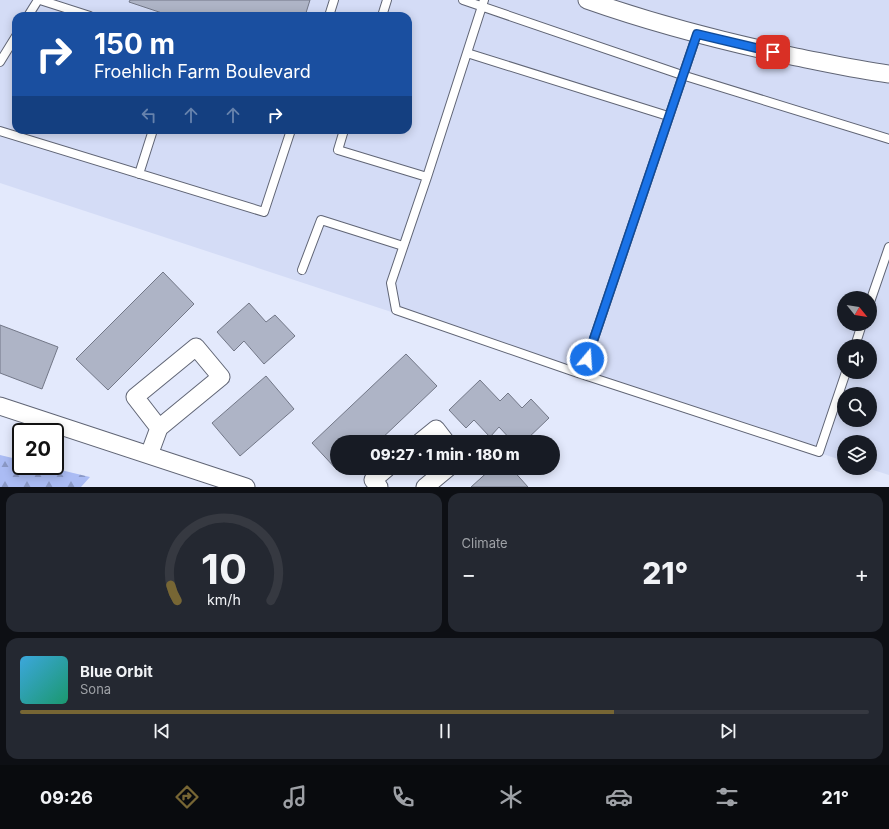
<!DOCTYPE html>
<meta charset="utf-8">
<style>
:root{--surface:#171b24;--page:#242831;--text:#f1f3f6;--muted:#9ea1a6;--line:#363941;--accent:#776634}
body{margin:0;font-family:Inter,sans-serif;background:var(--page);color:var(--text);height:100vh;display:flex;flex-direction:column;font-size:15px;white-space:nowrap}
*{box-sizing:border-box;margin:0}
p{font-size:13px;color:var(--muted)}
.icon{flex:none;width:22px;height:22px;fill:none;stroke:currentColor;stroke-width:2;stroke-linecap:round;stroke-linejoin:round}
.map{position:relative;height:487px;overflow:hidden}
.details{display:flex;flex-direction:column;gap:6px;padding:6px;background:#0d0f14;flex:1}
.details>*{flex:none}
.hud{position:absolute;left:12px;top:12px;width:400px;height:122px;border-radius:12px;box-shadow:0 2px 10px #0003;background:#1a4fa0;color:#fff;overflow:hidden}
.needle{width:26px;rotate:120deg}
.fabs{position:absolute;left:837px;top:291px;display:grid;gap:8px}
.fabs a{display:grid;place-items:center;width:40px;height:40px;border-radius:50%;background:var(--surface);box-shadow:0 2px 10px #0003;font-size:20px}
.speed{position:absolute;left:12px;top:423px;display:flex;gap:8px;font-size:20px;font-weight:700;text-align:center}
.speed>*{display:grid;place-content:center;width:52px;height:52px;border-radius:50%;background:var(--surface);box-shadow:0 2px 10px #0003;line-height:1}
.speed .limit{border:2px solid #111;border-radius:6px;background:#fff;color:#111}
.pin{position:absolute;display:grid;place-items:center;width:34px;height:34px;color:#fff;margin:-17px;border-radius:8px;box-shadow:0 2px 6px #0006}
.me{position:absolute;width:44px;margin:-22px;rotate:18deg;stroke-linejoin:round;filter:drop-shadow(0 0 3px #0008)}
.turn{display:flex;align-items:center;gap:14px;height:84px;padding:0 16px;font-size:18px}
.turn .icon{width:52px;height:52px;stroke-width:2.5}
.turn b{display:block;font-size:28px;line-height:34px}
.lanes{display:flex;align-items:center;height:38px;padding:0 16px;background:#0003;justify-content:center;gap:20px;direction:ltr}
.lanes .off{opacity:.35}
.big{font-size:30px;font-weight:800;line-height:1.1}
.details .widget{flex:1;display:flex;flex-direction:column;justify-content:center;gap:6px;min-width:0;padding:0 14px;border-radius:12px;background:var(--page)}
.details .dial{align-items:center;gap:0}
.dial svg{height:104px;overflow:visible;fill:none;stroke:var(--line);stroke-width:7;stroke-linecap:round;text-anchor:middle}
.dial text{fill:var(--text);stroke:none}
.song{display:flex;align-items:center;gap:12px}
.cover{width:48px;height:48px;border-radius:6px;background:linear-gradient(135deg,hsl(200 70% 55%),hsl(160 70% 35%))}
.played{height:4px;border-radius:2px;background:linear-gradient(90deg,var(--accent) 70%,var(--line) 70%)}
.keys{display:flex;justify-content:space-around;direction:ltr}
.heat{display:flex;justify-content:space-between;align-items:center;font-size:22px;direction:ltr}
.details .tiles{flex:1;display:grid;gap:6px;grid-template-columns:1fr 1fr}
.widget:last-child{grid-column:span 2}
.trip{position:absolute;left:330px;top:435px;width:230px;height:40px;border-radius:20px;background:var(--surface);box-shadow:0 2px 10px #0003;font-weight:800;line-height:40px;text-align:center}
.dock{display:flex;height:64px;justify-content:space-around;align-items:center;background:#090b0e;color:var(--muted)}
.dock .icon{width:28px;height:28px}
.dock .active{color:var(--accent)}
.dock b{font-size:18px;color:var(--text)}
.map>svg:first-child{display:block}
.built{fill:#d4dcf6;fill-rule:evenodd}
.forest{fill:url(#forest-firs)}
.building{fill:#aeb4c6;stroke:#727787}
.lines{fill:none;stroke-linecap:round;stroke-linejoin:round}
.lane-casing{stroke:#606575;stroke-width:10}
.street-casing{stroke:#606575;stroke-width:19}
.lane{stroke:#fff;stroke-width:8}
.street{stroke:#fff;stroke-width:17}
.route-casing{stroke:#114b97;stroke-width:10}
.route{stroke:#1a73e8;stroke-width:7}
</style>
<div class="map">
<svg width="889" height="487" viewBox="0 0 889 487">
<defs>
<pattern id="forest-firs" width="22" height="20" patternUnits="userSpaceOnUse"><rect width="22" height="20" fill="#abbcf4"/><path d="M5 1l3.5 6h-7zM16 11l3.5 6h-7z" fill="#8b99c6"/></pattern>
</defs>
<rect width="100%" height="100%" fill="#e3e9fc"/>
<!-- built -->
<path class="built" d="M0 0H889V475L867 468H870V442H844V461L0 183ZM16 16H408V130H16ZM844 298H870V324H844ZM844 346H870V372H844ZM844 394H870V420H844Z"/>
<!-- forest -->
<path class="forest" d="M0 455 21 460V466H44L90 477 81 487H0Z"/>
<!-- building -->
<path class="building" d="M130 0H310L305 16H171L129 2Z
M163 272 194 304 108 390 76 359Z
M249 303 266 322 275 315 295 336 264 364 244 341 234 351 217 332Z
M0 325 58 347 42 389 0 373Z
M406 354 437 386 378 442H337V470L312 443Z
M266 376 294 409 240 456 212 423Z
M480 380 500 401 508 393 522 408 531 399 549 418 524 442H513L499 427 490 437 474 420 466 428 449 410Z
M492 468H511L528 487H471Z"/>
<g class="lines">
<!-- lane casing -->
<g class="lane-casing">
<path id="lane" d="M40 0 90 16
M463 0 682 75 889 139
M484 0 427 177 391 283 396 310 575 372 819 452 846 372
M28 16 38 0
M329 16 334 0
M382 16 387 0
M467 53 668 116
M0 62 16 36
M344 130 338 150 427 177
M0 131 264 212 291 130
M139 174 153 130
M302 270 321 220 403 246
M870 302 889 247
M855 346 862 324
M582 374 697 34"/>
</g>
<!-- street casing -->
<g class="street-casing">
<path id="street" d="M587 0C655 24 725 42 796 57 827 63 858 70 889 74
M0 406 246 487
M420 442 436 429 446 442
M149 455 159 428 221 377 196 347 135 397 159 428
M379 487 373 480 387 468
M425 487 448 468"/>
</g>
<!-- lane -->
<use href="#lane" class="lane"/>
<!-- street -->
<use href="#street" class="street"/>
</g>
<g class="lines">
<!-- route casing -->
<g class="route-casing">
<path id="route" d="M587 359 697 34 773 52"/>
</g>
<!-- route -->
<use href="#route" class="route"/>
</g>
</svg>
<div class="fabs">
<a><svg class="needle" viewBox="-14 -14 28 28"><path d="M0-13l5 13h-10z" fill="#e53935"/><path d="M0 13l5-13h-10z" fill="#9ea1a6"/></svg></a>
<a><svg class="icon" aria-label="sound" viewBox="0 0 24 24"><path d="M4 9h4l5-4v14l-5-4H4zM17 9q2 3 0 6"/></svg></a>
<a><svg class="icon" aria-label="search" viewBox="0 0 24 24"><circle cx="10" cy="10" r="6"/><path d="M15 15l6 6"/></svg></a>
<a><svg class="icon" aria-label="layers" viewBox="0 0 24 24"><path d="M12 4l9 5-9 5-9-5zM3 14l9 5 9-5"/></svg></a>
</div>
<div class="speed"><div class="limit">20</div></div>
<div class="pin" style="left:773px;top:52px;background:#d93025"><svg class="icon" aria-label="arrive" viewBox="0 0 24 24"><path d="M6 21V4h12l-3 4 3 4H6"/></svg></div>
<svg class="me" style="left:587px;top:359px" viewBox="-20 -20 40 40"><circle r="17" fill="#1a73e8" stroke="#fff" stroke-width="3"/><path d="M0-11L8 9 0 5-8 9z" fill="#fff"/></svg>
<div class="trip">09:27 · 1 min · 180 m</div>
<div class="hud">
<div class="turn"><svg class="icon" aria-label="right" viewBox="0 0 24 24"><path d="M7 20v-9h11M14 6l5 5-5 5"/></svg><div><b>150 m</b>Froehlich Farm Boulevard</div></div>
<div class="lanes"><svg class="icon off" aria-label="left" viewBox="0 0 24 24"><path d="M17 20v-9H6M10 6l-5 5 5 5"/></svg><svg class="icon off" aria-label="ahead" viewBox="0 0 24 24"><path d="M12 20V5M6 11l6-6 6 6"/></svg><svg class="icon off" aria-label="ahead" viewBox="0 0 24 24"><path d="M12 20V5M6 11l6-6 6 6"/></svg><svg class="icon" aria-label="right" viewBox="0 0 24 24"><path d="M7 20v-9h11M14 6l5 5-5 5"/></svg></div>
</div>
</div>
<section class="details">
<div class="tiles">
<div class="widget dial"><svg viewBox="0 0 100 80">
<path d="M14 69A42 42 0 1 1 86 69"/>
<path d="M14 69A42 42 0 0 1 9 57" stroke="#776634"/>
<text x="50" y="56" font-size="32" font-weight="700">10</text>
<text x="50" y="72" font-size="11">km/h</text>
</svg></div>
<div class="widget"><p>Climate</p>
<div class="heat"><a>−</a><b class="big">21°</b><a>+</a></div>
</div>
<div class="widget">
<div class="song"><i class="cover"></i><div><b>Blue Orbit</b><p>Sona</p></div></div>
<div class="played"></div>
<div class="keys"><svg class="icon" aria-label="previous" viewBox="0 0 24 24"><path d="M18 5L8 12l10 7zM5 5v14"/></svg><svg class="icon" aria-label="pause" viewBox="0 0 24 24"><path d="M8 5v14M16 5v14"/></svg><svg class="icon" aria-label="next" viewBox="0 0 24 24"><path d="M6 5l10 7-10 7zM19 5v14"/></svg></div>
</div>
</div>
</section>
<nav class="dock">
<b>09:26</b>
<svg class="icon active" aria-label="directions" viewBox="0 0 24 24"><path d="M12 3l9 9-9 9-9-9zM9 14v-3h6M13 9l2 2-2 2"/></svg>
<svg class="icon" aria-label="music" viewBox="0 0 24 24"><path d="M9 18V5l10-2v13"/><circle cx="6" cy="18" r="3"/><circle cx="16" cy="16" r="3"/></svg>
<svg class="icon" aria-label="phone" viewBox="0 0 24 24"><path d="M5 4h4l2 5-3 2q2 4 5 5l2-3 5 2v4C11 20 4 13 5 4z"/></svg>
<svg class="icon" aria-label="climate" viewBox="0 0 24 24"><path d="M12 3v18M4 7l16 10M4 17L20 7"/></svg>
<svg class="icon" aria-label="car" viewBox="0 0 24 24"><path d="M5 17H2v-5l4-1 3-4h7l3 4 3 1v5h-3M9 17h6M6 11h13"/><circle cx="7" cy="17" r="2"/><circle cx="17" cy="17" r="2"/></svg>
<svg class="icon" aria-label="filters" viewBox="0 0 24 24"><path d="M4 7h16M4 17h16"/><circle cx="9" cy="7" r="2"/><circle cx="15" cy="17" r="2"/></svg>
<b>21°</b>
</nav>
